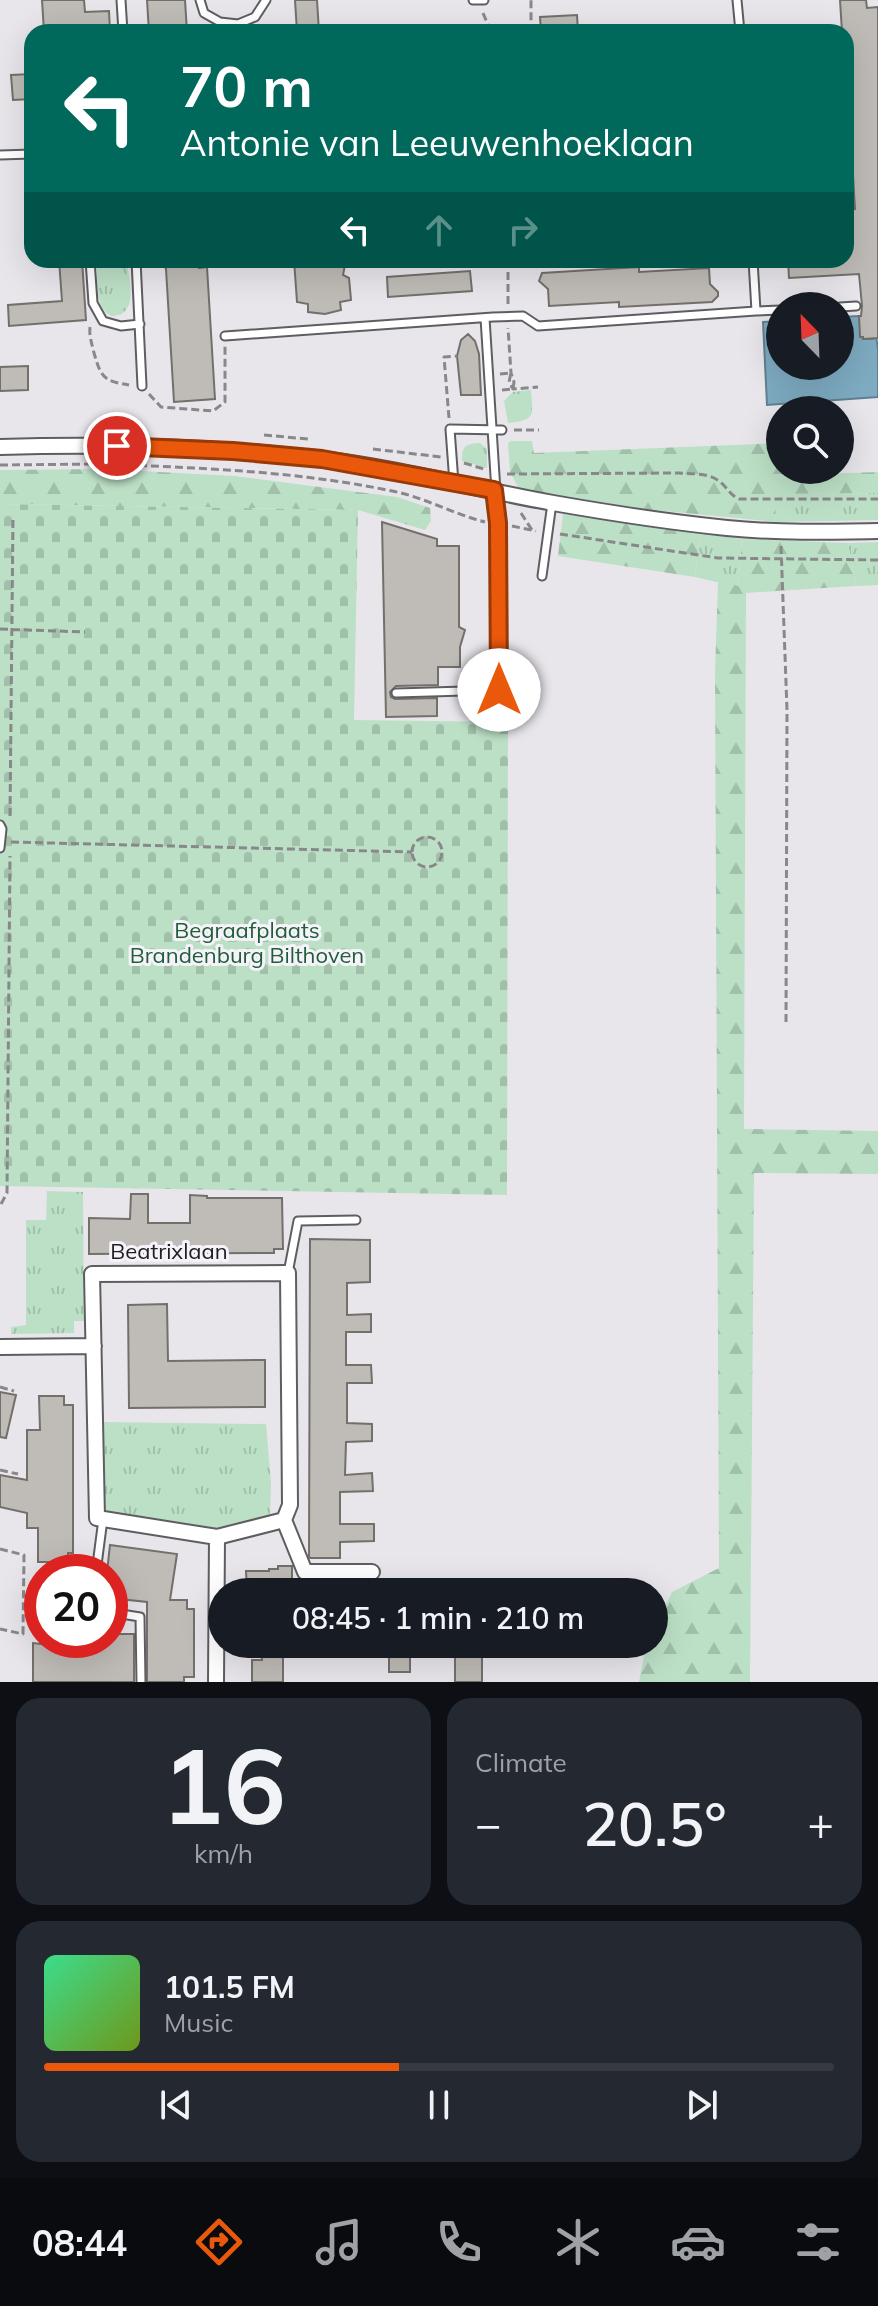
<!DOCTYPE html>
<meta charset="utf-8">
<style>
:root{--surface:#171b24;--page:#242831;--text:#f1f3f6;--muted:#9ea1a6;--line:#363941;--accent:#ea580c}
body{margin:0;font-family:Mulish,sans-serif;background:var(--page);color:var(--text);height:100vh;display:flex;flex-direction:column;font-size:30px;white-space:nowrap}
*{box-sizing:border-box;margin:0}
p{font-size:26px;color:var(--muted)}
.icon{flex:none;width:44px;height:44px;fill:none;stroke:currentColor;stroke-width:2;stroke-linecap:round;stroke-linejoin:round}
.map{position:relative;height:1682px;overflow:hidden}
.details{display:flex;flex-direction:column;gap:16px;padding:16px;background:#0d0f14;flex:1}
.details>*{flex:none}
.guide{position:absolute;left:24px;top:24px;width:830px;height:244px;border-radius:24px;box-shadow:0 8px 32px #0002;background:#00695c;color:#fff;overflow:hidden}
.needle{width:52px;rotate:337deg}
.controls{position:absolute;left:766px;top:292px;display:grid;gap:16px}
.controls a{display:grid;place-items:center;width:88px;height:88px;border-radius:50%;background:var(--surface);box-shadow:0 8px 32px #0002;font-size:40px}
.speed{position:absolute;left:24px;top:1554px;display:flex;gap:16px;font-size:40px;font-weight:700;text-align:center}
.speed>*{display:grid;place-content:center;width:104px;height:104px;border-radius:50%;background:var(--surface);box-shadow:0 8px 32px #0002;line-height:1}
.speed .limit{border:12px solid #d22;background:#fff;color:#111}
.pin{position:absolute;display:grid;place-items:center;width:68px;height:68px;color:#fff;margin:-34px;border:4px solid #fff;border-radius:50%;box-shadow:0 2px 8px #0007}
.me{position:absolute;width:88px;margin:-44px;rotate:0deg;stroke-linejoin:round;filter:drop-shadow(0 0 6px #0008)}
.turn{display:flex;align-items:center;gap:28px;height:168px;padding:0 24px;font-size:36px}
.turn .icon{width:104px;height:104px;stroke-width:2.5}
.turn b{display:block;font-size:56px;line-height:68px}
.lanes{display:flex;align-items:center;height:76px;padding:0 24px;background:#0003;justify-content:center;gap:40px;direction:ltr}
.lanes .off{opacity:.35}
.big{font-size:60px;font-weight:600;line-height:1.1}
.details .tile{flex:1;display:flex;flex-direction:column;justify-content:center;gap:12px;min-width:0;padding:0 28px;border-radius:24px;background:var(--page)}
.details .dial{align-items:center;gap:0}
.dial b{font-size:104px;line-height:1}
.song{display:flex;align-items:center;gap:24px}
.cover{width:96px;height:96px;border-radius:12px;background:linear-gradient(135deg,hsl(150 70% 55%),hsl(80 70% 35%))}
.played{height:8px;border-radius:4px;background:linear-gradient(90deg,var(--accent) 45%,var(--line) 45%)}
.keys{display:flex;justify-content:space-around;direction:ltr}
.heat{display:flex;justify-content:space-between;align-items:center;font-size:44px;direction:ltr}
.details .tiles{flex:1;display:grid;gap:16px;grid-template-columns:1fr 1fr}
.tile:last-child{grid-column:span 2}
.trip{position:absolute;left:208px;top:1578px;width:460px;height:80px;border-radius:40px;background:var(--surface);box-shadow:0 8px 32px #0002;font-weight:600;line-height:80px;text-align:center}
.tab-bar{display:flex;height:128px;justify-content:space-around;align-items:center;background:#090b0e;color:var(--muted)}
.tab-bar .icon{width:56px;height:56px}
.tab-bar .current{color:var(--accent)}
.tab-bar b{font-size:36px;color:var(--text)}
.map>svg:first-child{display:block}
.grass{fill:url(#grass-tufts)}
.forest{fill:url(#forest-firs)}
.cemetery{fill:url(#cemetery-stones)}
.water{fill:#7dabc1;stroke:#608090;stroke-width:2}
.building{fill:#bfbbb6;stroke:#73706c;stroke-width:2}
.lines{fill:none;stroke-linecap:round;stroke-linejoin:round}
.service-casing{stroke:#5e5d61;stroke-width:11}
.minor-casing{stroke:#5e5d61;stroke-width:18}
.path{stroke:#88878a;stroke-width:3;stroke-dasharray:8 4;stroke-linecap:butt}
.service{stroke:#fff;stroke-width:7}
.minor{stroke:#fff;stroke-width:14}
.route-casing{stroke:#983908;stroke-width:20}
.route{stroke:#ea580c;stroke-width:14}
.labels{text-anchor:middle;dominant-baseline:central;stroke-width:6;stroke-linejoin:round;paint-order:stroke}
.park-label{font-size:22px;fill:#205e3a;stroke:#f5f3f9}
.street-label{font-size:22px;fill:#1e1d1f;stroke:#f5f3f9}
</style>
<div class="map">
<svg width="878" height="1682" viewBox="0 0 878 1682">
<defs>
<pattern id="grass-tufts" width="24" height="20" patternUnits="userSpaceOnUse" patternTransform="scale(2)"><rect width="24" height="20" fill="#bce0c6"/><path d="M3 7l-1-3M5 7V3M7 7l1-3M15 17l-1-3M17 17v-4M19 17l1-3" fill="none" stroke="#a1c0aa"/></pattern>
<pattern id="forest-firs" width="22" height="20" patternUnits="userSpaceOnUse" patternTransform="scale(2)"><rect width="22" height="20" fill="#bce0c6"/><path d="M5 1l3.5 6h-7zM16 11l3.5 6h-7z" fill="#a1c0aa"/></pattern>
<pattern id="cemetery-stones" width="16" height="16" patternUnits="userSpaceOnUse" patternTransform="scale(2)"><rect width="16" height="16" fill="#bce0c6"/><path d="M2 7V4a2 2 0 0 1 4 0v3zM10 15v-3a2 2 0 0 1 4 0v3z" fill="#a1c0aa"/></pattern>
</defs>
<rect width="100%" height="100%" fill="#e8e6eb"/>
<!-- grass -->
<path class="grass" d="M97 260H127C129 280 140 316 111 316 93 306 98 278 97 260Z
M531 390C533 416 536 420 508 423L504 401 513 392Z
M480 443 487 449V468L462 461C461 447 466 443 480 443Z
M878 493V520L776 522 774 494Z
M700 532 742 539 738 587 695 577Z
M878 542V585L856 586 848 543Z
M47 1191 83 1192 84 1321H74V1333L11 1334V1327L26 1325V1220H46Z
M102 1422 266 1424 271 1483 270 1514 259 1520 212 1533 103 1516Z"/>
<!-- forest -->
<path class="forest" d="M511 441H532L534 453 780 443V470H783V475L878 472V493L775 494 776 522 644 509 519 489 510 472 508 443Z
M102 469 235 476 397 497 430 508 431 521 425 530 358 510 0 504V470Z
M563 514 700 532 695 577 558 556Z
M742 539 848 543 856 586 746 593 744 1129 878 1131V1174L754 1173 750 1682H639L646 1644H654V1629L672 1592 719 1568 715 673 718 581 738 586Z"/>
<!-- cemetery -->
<path class="cemetery" d="M0 504 358 510 354 720 508 722 507 1195 0 1186Z"/>
<!-- water -->
<path class="water" d="M859 316 861 337 864 339H873L876 336 878 349V397L767 405 763 322 780 321V366H840V317Z"/>
<!-- building -->
<path class="building" d="M42 0H84L85 12 109 11 110 32H44Z
M147 0H185L187 32H149Z
M295 0H317L319 32H297Z
M840 0H866L867 8 878 7V338L863 339V337H860L859 316H861L862 306 859 274 789 278 788 260H846V210L855 209 851 141H846V32H842Z
M577 15 578 32H541L540 17Z
M32 74V99L13 100 11 75Z
M59 260H82L86 320 9 326 8 305 62 301Z
M161 260H199V268L207 267 215 399 174 402 166 269Z
M294 260H346L343 275 349 278 351 300 340 302 341 310 325 314 308 312V304L297 302Z
M639 267V272L709 268 710 284 718 292V296L712 302 619 307V302L549 306 548 289 539 281 542 273Z
M470 271 472 291 388 297 387 277Z
M468 334 475 341 479 354 481 395H461L457 356 461 340Z
M28 366V390L0 391V367Z
M382 522 437 539V546H459V627L465 630 460 647V667H438V685L396 686 390 692 391 697 395 699 437 698V716L386 717Z
M131 1194H148V1223H190V1195L207 1196V1198H282L283 1249H274V1253L89 1254V1218L130 1219Z
M310 1239 370 1240V1282L347 1283V1315L371 1314V1332H346V1365H371L372 1383H347V1423L372 1424V1441L346 1442 345 1475 372 1473 373 1491 340 1492V1524H374V1541L340 1542V1558H310L309 1556Z
M167 1304 168 1361 265 1360V1407L129 1408 128 1305Z
M0 1392 16 1395 6 1438 0 1437Z
M39 1396H64V1405H73V1553H68V1562H38V1528H27V1513L0 1507V1475L27 1480V1430H40Z
M110 1545 177 1554 170 1600H187V1609H194V1677H184V1682H147V1602L110 1598V1572H107Z
M278 1566H292V1592H247L246 1571H269V1569H278Z
M110 1634H134V1682H33V1643L42 1644 41 1640H110Z
M261 1644H283V1682H252V1660H262Z
M389 1644H410V1672H389Z
M455 1644H482V1682H455Z"/>
<g class="lines">
<!-- service casing -->
<g class="service-casing">
<path id="service" d="M121 0 123 32
M200 0 204 13 220 22 238 24 255 17 266 0
M473 0H484
M737 0 740 32
M0 155 32 154
M90 260 93 303 103 321 121 326 140 324
M136 260 142 386
M840 307 856 306
M756 311 780 310
M225 336 493 317 523 316 538 326 756 311 753 260
M454 483 450 429 502 430
M542 576 552 503
M396 693 499 690 498 523 485 318
M0 825 2 829 0 848
M288 1273 298 1221 356 1220
M97 1565 103 1519
M115 1613 140 1617 141 1682"/>
</g>
<!-- minor casing -->
<g class="minor-casing">
<path id="minor" d="M0 447C107 444 214 446 321 459 399 468 475 489 553 503 610 513 669 522 727 528 777 533 828 532 878 531
M0 1347 94 1346
M284 1520 217 1537 97 1518 92 1274 288 1273 290 1505 284 1520 305 1572H372
M216 1682 217 1537"/>
</g>
<!-- path -->
<path class="path" d="M483 13 491 32
M516 32 531 29V0
M507 262 524 260
M508 304V260
M90 327C89 336 92 344 94 353 101 377 103 381 129 385
M500 374 511 373 509 382 513 389 538 387
M502 390 513 389 514 382 511 373 508 328
M149 394 161 407 213 411 225 402V346
M449 418 444 357 457 356
M514 430H539
M264 435 308 439
M373 449 441 457
M464 463 484 469
M103 464C200 468 297 471 392 491 424 497 453 514 485 522
M0 465 96 464
M507 474 679 473C692 474 709 473 719 481 727 487 730 495 739 499H878
M521 513 532 530
M512 526 536 531
M560 534 718 558 878 560
M781 546 787 710 786 1023
M0 629 85 632
M10 816 13 516
M412 852a15 15 0 1 1 30 0a15 15 0 1 1-30 0Z
M11 842 412 852
M1 1204 7 1193 10 856
M0 1387 14 1391
M0 1470 18 1474
M0 1549 24 1555 23 1634 0 1629
M23 1597 42 1589"/>
<!-- service -->
<use href="#service" class="service"/>
<!-- minor -->
<use href="#minor" class="minor"/>
</g>
<g class="lines">
<!-- route casing -->
<g class="route-casing">
<path id="route" d="M117 446 233 451 322 459 494 490 498 523 499 690"/>
</g>
<!-- route -->
<use href="#route" class="route"/>
</g>
<g class="labels">
<!-- park labels -->
<g class="park-label">
<text x="247" y="930">Begraafplaats<tspan x="247" dy="25">Brandenburg Bilthoven</tspan></text>
</g>
<!-- street labels -->
<g class="street-label">
<text x="169" y="1251">Beatrixlaan</text>
</g>
</g>
</svg>
<div class="controls">
<a><svg class="needle" viewBox="-14 -14 28 28"><path d="M0-13l5 13h-10z" fill="#e53935"/><path d="M0 13l5-13h-10z" fill="#9ea1a6"/></svg></a>
<a><svg class="icon" aria-label="search" viewBox="0 0 24 24"><circle cx="10" cy="10" r="6"/><path d="M15 15l6 6"/></svg></a>
</div>
<div class="speed"><div class="limit">20</div></div>
<div class="pin" style="left:117px;top:446px;background:#d93025"><svg class="icon" aria-label="arrive" viewBox="0 0 24 24"><path d="M6 21V4h12l-3 4 3 4H6"/></svg></div>
<svg class="me" style="left:499px;top:690px" viewBox="-20 -20 40 40"><circle r="19" fill="#fff"/><path d="M0-13L10 11 0 6-10 11z" fill="#ea580c"/></svg>
<div class="trip">08:45 · 1 min · 210 m</div>
<div class="guide">
<div class="turn"><svg class="icon" aria-label="left" viewBox="0 0 24 24"><path d="M17 20v-9H6M10 6l-5 5 5 5"/></svg><div><b>70 m</b>Antonie van Leeuwenhoeklaan</div></div>
<div class="lanes"><svg class="icon" aria-label="left" viewBox="0 0 24 24"><path d="M17 20v-9H6M10 6l-5 5 5 5"/></svg><svg class="icon off" aria-label="ahead" viewBox="0 0 24 24"><path d="M12 20V5M6 11l6-6 6 6"/></svg><svg class="icon off" aria-label="right" viewBox="0 0 24 24"><path d="M7 20v-9h11M14 6l5 5-5 5"/></svg></div>
</div>
</div>
<section class="details">
<div class="tiles">
<div class="tile dial"><b>16</b><p>km/h</p></div>
<div class="tile"><p>Climate</p>
<div class="heat"><a>−</a><b class="big">20.5°</b><a>+</a></div>
</div>
<div class="tile">
<div class="song"><i class="cover"></i><div><b>101.5 FM</b><p>Music</p></div></div>
<div class="played"></div>
<div class="keys"><svg class="icon" aria-label="previous" viewBox="0 0 24 24"><path d="M18 5L8 12l10 7zM5 5v14"/></svg><svg class="icon" aria-label="pause" viewBox="0 0 24 24"><path d="M8 5v14M16 5v14"/></svg><svg class="icon" aria-label="next" viewBox="0 0 24 24"><path d="M6 5l10 7-10 7zM19 5v14"/></svg></div>
</div>
</div>
</section>
<nav class="tab-bar">
<b>08:44</b>
<svg class="icon current" aria-label="directions" viewBox="0 0 24 24"><path d="M12 3l9 9-9 9-9-9zM9 14v-3h6M13 9l2 2-2 2"/></svg>
<svg class="icon" aria-label="music" viewBox="0 0 24 24"><path d="M9 18V5l10-2v13"/><circle cx="6" cy="18" r="3"/><circle cx="16" cy="16" r="3"/></svg>
<svg class="icon" aria-label="phone" viewBox="0 0 24 24"><path d="M5 4h4l2 5-3 2q2 4 5 5l2-3 5 2v4C11 20 4 13 5 4z"/></svg>
<svg class="icon" aria-label="climate" viewBox="0 0 24 24"><path d="M12 3v18M4 7l16 10M4 17L20 7"/></svg>
<svg class="icon" aria-label="car" viewBox="0 0 24 24"><path d="M5 17H2v-5l4-1 3-4h7l3 4 3 1v5h-3M9 17h6M6 11h13"/><circle cx="7" cy="17" r="2"/><circle cx="17" cy="17" r="2"/></svg>
<svg class="icon" aria-label="filters" viewBox="0 0 24 24"><path d="M4 7h16M4 17h16"/><circle cx="9" cy="7" r="2"/><circle cx="15" cy="17" r="2"/></svg>
</nav>
